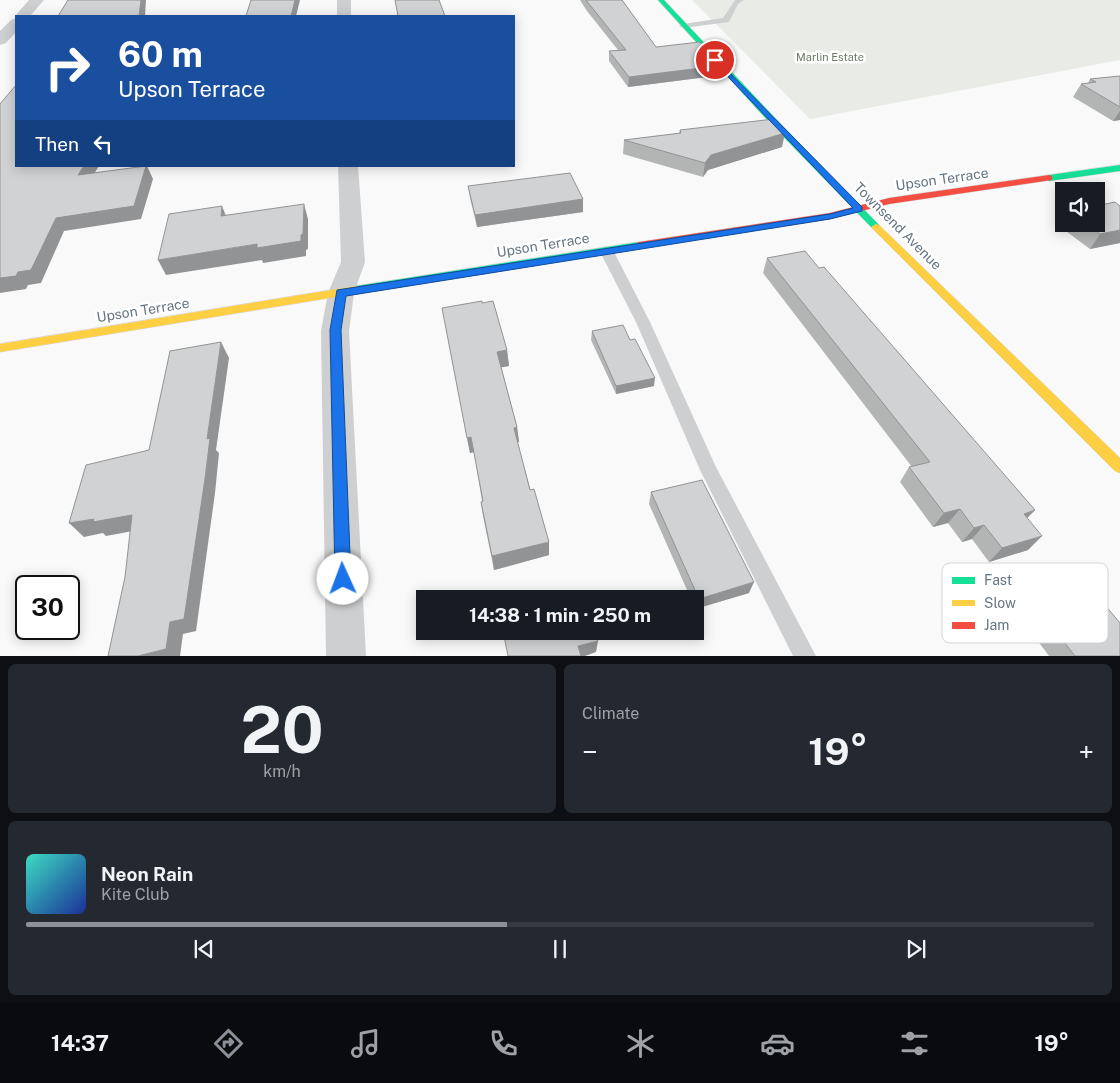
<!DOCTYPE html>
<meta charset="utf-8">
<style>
:root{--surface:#171b24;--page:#242831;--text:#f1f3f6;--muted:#9ea1a6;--line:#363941;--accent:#8c9099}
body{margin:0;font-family:"Public Sans",sans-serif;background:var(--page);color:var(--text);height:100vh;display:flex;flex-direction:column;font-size:19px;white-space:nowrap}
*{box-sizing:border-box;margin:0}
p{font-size:16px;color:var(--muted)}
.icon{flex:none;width:28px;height:28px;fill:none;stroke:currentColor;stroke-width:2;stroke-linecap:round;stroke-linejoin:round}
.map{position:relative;height:656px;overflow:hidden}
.sheet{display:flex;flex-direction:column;gap:8px;padding:8px;background:#0d0f14;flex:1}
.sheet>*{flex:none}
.hud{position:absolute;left:15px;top:15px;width:500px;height:152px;border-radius:0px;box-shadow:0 2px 12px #0003;background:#1a4fa0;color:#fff;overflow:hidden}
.tools{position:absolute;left:1055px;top:182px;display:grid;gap:10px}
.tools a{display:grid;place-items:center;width:50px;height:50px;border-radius:0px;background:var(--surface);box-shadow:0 2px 12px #0003;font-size:25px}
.speed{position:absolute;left:15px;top:575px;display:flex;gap:10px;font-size:25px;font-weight:700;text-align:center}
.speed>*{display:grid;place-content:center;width:65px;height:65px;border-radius:50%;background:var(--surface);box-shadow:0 2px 12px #0003;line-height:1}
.speed .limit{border:2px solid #111;border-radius:8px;background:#fff;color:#111}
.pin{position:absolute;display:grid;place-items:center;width:42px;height:42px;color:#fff;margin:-21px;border:2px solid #fff;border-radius:50%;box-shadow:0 1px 5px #0007}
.me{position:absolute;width:55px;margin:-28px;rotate:358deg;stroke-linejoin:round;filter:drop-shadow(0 0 4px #0008)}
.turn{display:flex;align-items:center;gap:18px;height:105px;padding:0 20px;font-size:22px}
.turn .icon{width:65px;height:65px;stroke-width:2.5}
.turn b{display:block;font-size:35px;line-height:42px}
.then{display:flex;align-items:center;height:48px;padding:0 20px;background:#0003;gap:10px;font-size:19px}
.big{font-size:38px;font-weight:700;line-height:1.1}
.sheet .card{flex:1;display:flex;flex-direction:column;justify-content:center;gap:8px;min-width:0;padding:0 18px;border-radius:8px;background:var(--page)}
.sheet .dial{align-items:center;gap:0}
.dial b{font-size:65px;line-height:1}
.song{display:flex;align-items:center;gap:15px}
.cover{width:60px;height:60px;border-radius:8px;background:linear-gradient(135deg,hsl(170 70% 55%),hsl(230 70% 35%))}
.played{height:5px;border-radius:2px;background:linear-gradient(90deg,var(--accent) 45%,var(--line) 45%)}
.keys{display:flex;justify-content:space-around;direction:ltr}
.heat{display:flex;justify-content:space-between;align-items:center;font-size:28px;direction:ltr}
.sheet .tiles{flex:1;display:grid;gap:8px;grid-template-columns:1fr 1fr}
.card:last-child{grid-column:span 2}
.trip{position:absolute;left:416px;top:590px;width:288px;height:50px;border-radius:0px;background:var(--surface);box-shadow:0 2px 12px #0003;font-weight:700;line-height:50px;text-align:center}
.menu{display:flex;height:80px;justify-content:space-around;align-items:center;background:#090b0e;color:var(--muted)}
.menu .icon{width:35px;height:35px}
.menu .active{color:var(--accent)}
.menu b{font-size:22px;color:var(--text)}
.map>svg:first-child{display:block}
.green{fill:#e8ebe6}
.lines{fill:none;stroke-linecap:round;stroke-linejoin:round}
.fast-casing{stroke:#d5d6d7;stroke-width:1}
.slow-casing{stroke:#d5d6d7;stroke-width:1}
.jam-casing{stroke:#d5d6d7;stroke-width:1}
.lane{fill:#cecfd0;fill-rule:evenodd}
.street{fill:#cecfd0;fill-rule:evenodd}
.fast{fill:#16e098;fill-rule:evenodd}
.slow{fill:#ffcf43;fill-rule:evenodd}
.jam{fill:#f24e42;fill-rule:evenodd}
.wall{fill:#b3b5b5}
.shaded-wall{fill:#929394}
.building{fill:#d0d2d3;stroke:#929394}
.route{fill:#1a73e8;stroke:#114b97}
.labels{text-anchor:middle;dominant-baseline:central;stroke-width:5;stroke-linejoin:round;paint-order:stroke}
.far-park-label{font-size:11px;fill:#687a64;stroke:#fff}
.street-label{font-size:14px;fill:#657683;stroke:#fff}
.key{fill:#fff;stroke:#d1d6da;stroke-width:1}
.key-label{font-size:14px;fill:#657683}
</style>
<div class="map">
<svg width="1120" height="656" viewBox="0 0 1120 656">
<rect width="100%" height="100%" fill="#f9f9f9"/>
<!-- green -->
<path class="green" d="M692 0H1120V60L810 119Z"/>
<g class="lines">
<!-- fast casing -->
<g class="fast-casing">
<path id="fast" d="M658 0H664L775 118 879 225V229H873L769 122Z
M1120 165V171L1049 181 1045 178 1049 175Z
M639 242 644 245 642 247 356 294 351 290 356 286Z"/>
</g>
<!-- slow casing -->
<g class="slow-casing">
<path id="slow" d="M876 224 879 225 1120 458V473L1115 471 871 227Z
M356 286 360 287 361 290 360 293 0 352V344Z"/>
</g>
<!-- jam casing -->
<g class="jam-casing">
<path id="jam" d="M1049 175 1052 176V180L889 204 830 219 639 248 634 245 639 242 830 213 889 198Z"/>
</g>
<!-- lane -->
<path class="lane" d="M735 0H744L738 4 729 22 683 28 679 26 683 24 723 18Z
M606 246 613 250 650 322 716 467 816 656H793L700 470 636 322 599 250Z"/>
<!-- street -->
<path class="street" d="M29 0H44L30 16H16V18L15 16Z
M337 0H351V16H337Z
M16 18V32L6 43 0 45V31L11 20Z
M338 166H358L365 262 354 293 349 331 366 656H326L321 331 328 293 341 262Z"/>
<!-- fast -->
<use href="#fast" class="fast"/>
<!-- slow -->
<use href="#slow" class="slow"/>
<!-- jam -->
<use href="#jam" class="jam"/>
</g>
<!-- wall -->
<path class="wall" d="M580 0H622L656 47 707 77 628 87 609 61V51L618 50 587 11Z
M1120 76V120L1113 121 1073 97 1081 84 1088 83 1090 79Z
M680 130 782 147 708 170 703 177 623 154 624 140 679 133Z
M468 186 583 199V212L477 227 470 198Z
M1064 219V224H1096L1120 243 1090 249 1059 226Z
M767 258 819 268 1035 510 1027 518 1028 550 989 562 972 539 962 542 948 523 933 527 900 482 909 467H912L763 273Z
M482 303 507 350 509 366 501 367 517 427 519 442H517L549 555 494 570 483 516 481 502 482 501 474 452 470 453 445 323Z
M592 331 654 386 616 394 591 340Z
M651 492 749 593 695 609V599H691L649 504Z
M1034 604 1120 656H1049L1019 616Z"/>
<!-- shaded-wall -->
<path class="shaded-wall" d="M141 0H146L145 16H139Z
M295 0H300L296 16H291Z
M709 67 707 77 628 87 629 77Z
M1120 111V120L1113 121Z
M785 133 782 147 708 170 703 177 705 163 711 155Z
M84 166H99L85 188 78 175Z
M147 166 153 179 141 219 64 231 41 283 28 285 26 289 0 293V278L18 272 56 218Z
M583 199V212L477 227 475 215Z
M304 204 308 219V249L306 250V256L263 263 262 260 166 275 158 260 257 244 301 235Z
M222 206 228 221 221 216Z
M1120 230V243L1090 249 1100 234Z
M221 342 229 358 216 450 219 453 215 493 196 631 183 634 180 656H138L170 622 207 439Z
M507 350 509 366 498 368 497 352Z
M655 378 654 386 616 394V386Z
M517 427 519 442 515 443 514 428Z
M471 437 474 452 470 453 467 438Z
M960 509 948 523 933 527 944 513Z
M1035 510 1021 524 1024 514Z
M132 515 144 529 106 536 103 533 84 537 69 523 94 519Z
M984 525 972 539 962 542 974 528Z
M1042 536 1028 550 989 562 1002 548Z
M549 542V555L494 570 492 556Z
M754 582 749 593 695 609 699 599Z
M598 641 596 652 585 656H578V646Z"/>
<!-- building -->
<path class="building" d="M68 0H141L139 16H58Z
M251 0H295L291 16H246Z
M395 0H439L445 16H398Z
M586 0H622L656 47 700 42 707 50 709 67 629 77 609 51 626 50Z
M1120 76V107L1081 84 1096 82 1090 79Z
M16 85V166H84L78 175 146 166 134 206 56 218 31 270 18 272 16 276 0 278V104Z
M774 119 785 133 711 155 705 163 624 140 681 133 680 130Z
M570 173 583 199 475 215 468 186Z
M1115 202 1120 206V230L1100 234 1086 224H1096V206Z
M304 204 303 234 301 235V241L257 248V244L158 260 169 214 222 206 221 216Z
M805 251 819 268 824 267 1035 510 1024 514 1042 536 1002 548 984 525 974 528 960 509 944 513 909 467 930 462 767 258Z
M482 301V303L493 301 507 350 497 352 517 427 514 428 530 490 534 489 549 542 492 556 481 502 483 501 471 437 467 438 442 308Z
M623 325 630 340 635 339 655 378 616 386 592 331Z
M221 342 207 439 210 438 205 479 184 619 170 622 166 649 138 656H108L125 577 132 515 93 522 94 519 69 523 86 465 149 450 170 351Z
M702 480 754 582 699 599 651 492Z
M1089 586 1120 623V656H1075L1034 604Z
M503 631H595L598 641 578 646 581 656H508Z"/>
<!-- route -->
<path class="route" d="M715 58 862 207V211L830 219 346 296 341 330 351 579 349 584 343 587 338 584 335 579 330 330 337 290 830 214 853 208 713 61 712 60Z"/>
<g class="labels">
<!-- far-park labels -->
<g class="far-park-label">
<text x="830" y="57">Marlin Estate</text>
</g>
<!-- street labels -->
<g class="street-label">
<text transform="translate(942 179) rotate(-8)">Upson Terrace</text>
<text transform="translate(898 226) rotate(45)">Townsend Avenue</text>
<text transform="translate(543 245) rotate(-9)">Upson Terrace</text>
<text transform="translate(143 310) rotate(-9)">Upson Terrace</text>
</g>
</g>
<!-- legend -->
<rect x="942" y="563" width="166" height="80" rx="8" class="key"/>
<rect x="952" y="577" width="23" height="7" fill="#16e098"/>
<rect x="952" y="600" width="23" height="6" fill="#ffcf43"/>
<rect x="952" y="622" width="23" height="7" fill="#f24e42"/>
<g class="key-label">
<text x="984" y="585">Fast</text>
<text x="984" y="608">Slow</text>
<text x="984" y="630">Jam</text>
</g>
</svg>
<div class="tools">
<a><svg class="icon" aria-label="sound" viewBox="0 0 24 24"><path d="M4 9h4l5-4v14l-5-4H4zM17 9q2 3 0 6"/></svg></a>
</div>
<div class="speed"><div class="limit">30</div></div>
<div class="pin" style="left:715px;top:60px;background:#d93025"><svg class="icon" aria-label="arrive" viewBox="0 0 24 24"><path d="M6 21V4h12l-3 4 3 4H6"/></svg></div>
<svg class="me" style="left:343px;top:579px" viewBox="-20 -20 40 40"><circle r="19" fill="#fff"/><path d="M0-13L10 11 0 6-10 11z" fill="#1a73e8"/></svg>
<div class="trip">14:38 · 1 min · 250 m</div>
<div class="hud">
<div class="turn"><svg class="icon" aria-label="right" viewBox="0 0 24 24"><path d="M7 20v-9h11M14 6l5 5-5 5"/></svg><div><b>60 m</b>Upson Terrace</div></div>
<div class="then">Then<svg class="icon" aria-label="left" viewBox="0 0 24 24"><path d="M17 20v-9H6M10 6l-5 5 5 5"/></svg></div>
</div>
</div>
<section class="sheet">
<div class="tiles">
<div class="card dial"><b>20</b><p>km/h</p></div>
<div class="card"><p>Climate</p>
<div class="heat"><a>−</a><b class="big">19°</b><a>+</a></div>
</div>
<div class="card">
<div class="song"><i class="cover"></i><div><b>Neon Rain</b><p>Kite Club</p></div></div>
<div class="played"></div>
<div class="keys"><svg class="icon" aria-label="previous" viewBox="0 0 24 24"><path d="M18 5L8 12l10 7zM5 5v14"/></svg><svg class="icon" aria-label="pause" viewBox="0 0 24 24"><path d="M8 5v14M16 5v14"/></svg><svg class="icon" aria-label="next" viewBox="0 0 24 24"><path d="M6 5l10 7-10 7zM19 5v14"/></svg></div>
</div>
</div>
</section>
<nav class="menu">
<b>14:37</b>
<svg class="icon active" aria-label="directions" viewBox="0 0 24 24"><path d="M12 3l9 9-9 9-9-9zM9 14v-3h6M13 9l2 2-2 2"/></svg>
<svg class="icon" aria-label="music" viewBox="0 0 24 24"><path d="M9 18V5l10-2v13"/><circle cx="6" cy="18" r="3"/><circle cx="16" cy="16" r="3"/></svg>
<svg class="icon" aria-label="phone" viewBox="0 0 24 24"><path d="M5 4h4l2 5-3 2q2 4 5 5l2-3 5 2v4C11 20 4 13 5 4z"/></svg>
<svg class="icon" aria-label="climate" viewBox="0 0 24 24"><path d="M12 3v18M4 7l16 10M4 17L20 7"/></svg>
<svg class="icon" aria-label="car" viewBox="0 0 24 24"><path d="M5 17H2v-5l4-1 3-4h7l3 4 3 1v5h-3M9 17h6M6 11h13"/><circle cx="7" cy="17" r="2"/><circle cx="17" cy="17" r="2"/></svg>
<svg class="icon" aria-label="filters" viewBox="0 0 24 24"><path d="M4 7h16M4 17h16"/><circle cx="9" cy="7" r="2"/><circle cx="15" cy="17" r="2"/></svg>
<b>19°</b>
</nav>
